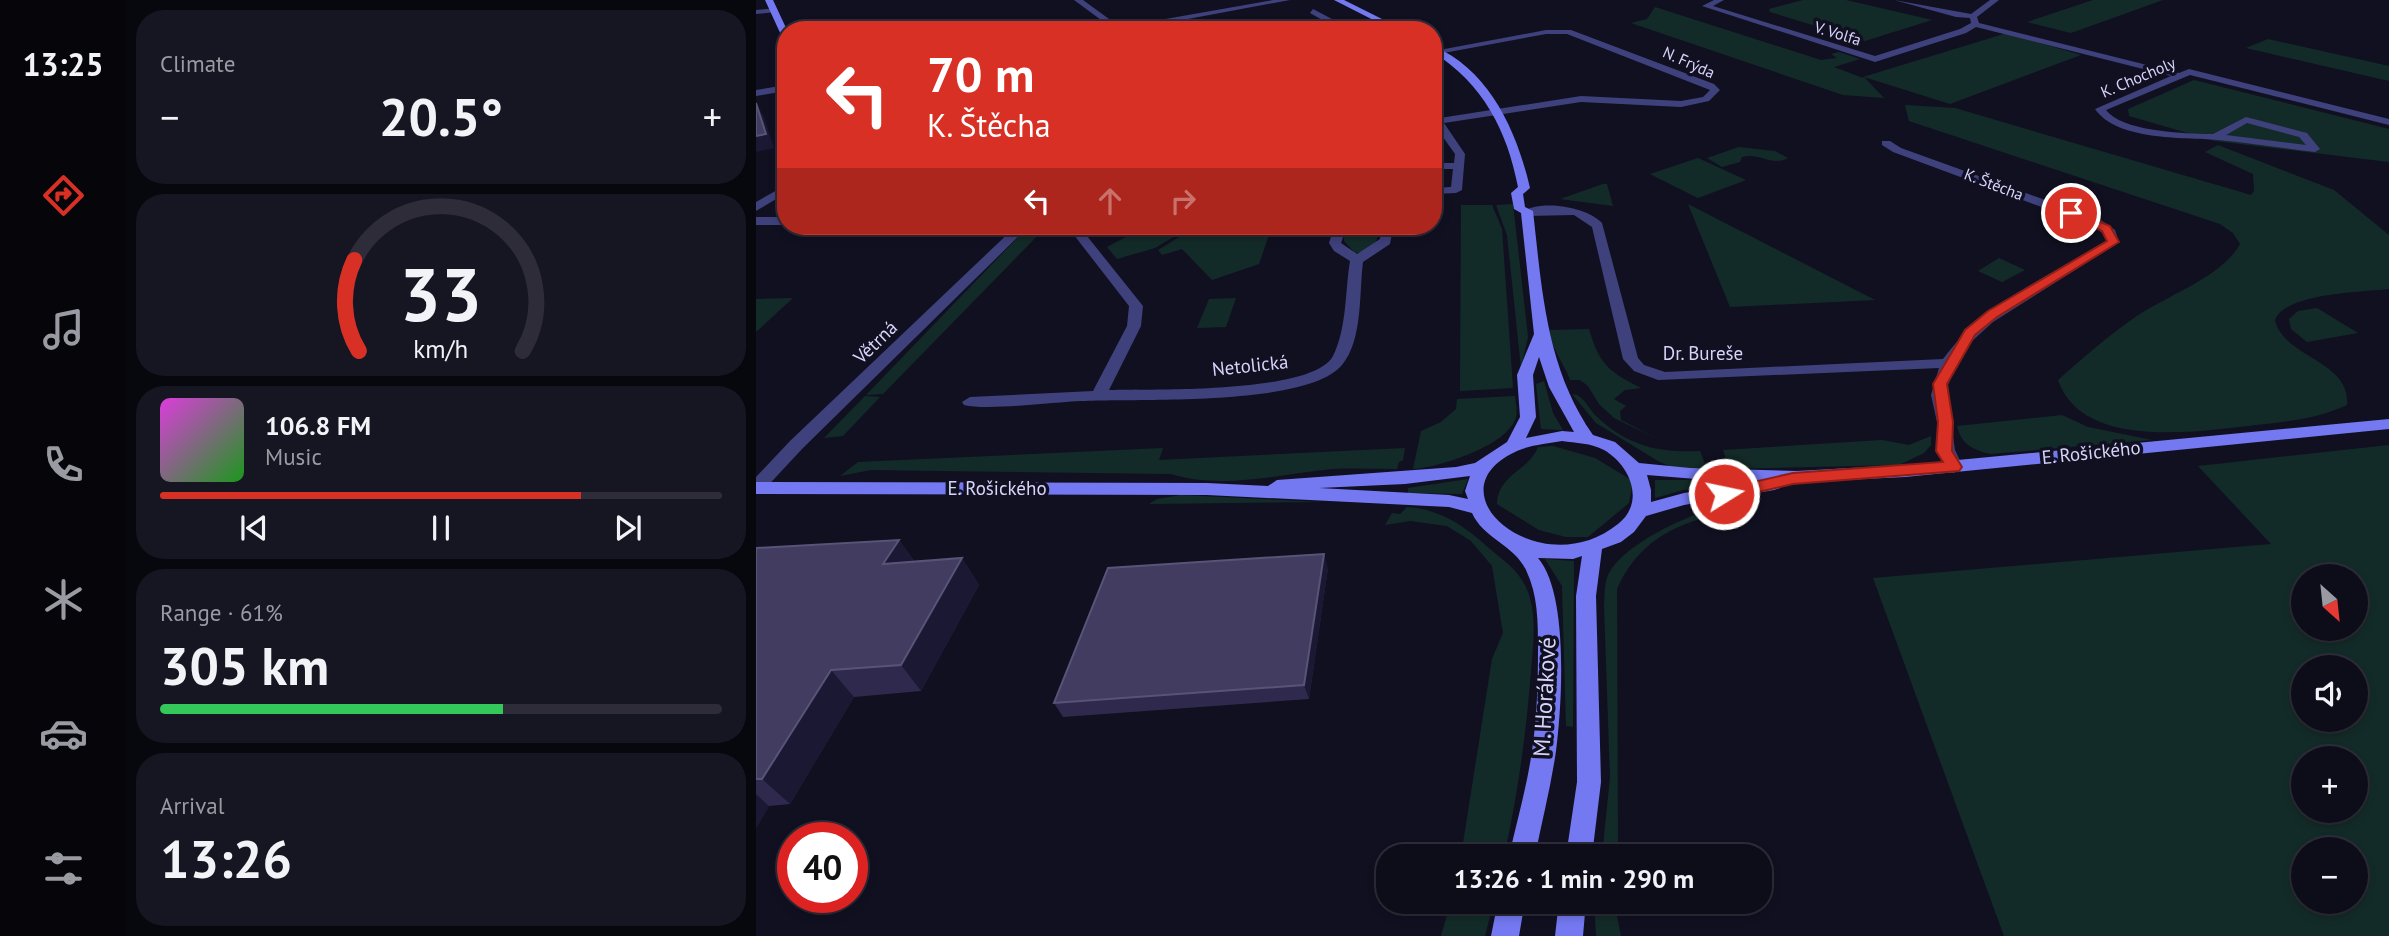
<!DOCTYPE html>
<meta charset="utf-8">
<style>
:root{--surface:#0d0c19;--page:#161522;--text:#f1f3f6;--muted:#9a9ba2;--line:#2d2c38;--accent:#d93025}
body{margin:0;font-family:"PT Sans",sans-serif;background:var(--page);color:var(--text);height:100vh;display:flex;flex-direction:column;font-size:26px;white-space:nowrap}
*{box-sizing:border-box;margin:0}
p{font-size:23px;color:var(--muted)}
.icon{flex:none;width:38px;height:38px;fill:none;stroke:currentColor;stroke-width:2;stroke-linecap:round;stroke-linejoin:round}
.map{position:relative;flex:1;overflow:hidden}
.sheet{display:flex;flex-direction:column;gap:10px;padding:10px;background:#07070e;width:630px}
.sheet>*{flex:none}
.guide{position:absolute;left:21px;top:21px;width:665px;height:214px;border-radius:28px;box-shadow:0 4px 10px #0003,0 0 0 2px var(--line);background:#d93025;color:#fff;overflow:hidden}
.needle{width:46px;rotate:153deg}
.fabs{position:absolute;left:1535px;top:564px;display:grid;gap:14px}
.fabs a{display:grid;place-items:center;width:77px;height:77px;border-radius:50%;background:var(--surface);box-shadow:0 4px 10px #0003,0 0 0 2px var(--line);font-size:35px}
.speed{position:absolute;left:21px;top:822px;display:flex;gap:14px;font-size:35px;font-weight:700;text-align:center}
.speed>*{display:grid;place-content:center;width:91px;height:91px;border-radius:50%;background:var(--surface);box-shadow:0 4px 10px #0003,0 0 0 2px var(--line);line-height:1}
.speed .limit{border:10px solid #d22;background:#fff;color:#111}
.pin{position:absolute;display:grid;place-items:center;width:60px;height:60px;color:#fff;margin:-30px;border:4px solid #fff;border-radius:50%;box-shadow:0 2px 7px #0007}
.me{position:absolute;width:77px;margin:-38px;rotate:80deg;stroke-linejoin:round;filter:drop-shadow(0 0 5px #0008)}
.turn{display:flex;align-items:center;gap:24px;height:147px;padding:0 35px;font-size:32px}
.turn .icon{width:91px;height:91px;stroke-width:2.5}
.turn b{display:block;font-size:49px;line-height:60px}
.lanes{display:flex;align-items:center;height:66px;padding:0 35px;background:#0003;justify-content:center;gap:35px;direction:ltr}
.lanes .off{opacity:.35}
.big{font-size:52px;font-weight:700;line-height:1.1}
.sheet .tile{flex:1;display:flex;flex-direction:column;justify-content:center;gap:10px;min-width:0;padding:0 24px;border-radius:28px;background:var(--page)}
.sheet .dial{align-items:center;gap:0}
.dial svg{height:182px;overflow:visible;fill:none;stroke:var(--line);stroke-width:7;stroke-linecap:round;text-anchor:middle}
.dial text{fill:var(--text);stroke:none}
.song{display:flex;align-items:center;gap:21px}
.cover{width:84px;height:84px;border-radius:10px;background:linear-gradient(135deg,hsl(300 70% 55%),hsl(120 70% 35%))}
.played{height:7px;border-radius:4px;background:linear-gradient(90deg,var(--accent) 75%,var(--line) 75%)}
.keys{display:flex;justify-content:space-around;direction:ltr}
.heat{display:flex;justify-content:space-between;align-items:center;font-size:38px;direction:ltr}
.charge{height:10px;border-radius:5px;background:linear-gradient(90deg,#34c759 61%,var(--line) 0)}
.trip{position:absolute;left:620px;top:844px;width:396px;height:70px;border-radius:28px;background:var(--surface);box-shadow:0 4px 10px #0003,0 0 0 2px var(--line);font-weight:700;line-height:70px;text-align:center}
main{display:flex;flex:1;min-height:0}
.tabs{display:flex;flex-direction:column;width:126px;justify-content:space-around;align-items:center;background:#05050a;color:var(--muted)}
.tabs .icon{width:49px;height:49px}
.tabs .selected{color:var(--accent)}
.tabs b{font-size:32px;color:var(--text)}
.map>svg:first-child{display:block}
.green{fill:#132b28;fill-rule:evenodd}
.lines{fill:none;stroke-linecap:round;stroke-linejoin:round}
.street{fill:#3f417c;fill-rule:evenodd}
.secondary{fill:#7479f2;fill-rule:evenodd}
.wall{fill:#2f2a4d}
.shaded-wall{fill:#1b1834}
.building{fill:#413c60;stroke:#585478;stroke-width:2}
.route{fill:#d93025;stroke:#8d1f18;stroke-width:2}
.labels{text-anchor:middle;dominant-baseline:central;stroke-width:7;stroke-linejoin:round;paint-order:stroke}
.far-street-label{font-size:16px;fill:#d6d4fb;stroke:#111021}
.street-label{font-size:19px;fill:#d6d4fb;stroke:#111021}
.near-street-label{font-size:23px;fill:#d6d4fb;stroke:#111021}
</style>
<main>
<nav class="tabs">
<b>13:25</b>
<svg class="icon selected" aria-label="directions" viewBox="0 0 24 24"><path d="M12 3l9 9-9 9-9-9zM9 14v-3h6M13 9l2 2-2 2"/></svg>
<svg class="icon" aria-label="music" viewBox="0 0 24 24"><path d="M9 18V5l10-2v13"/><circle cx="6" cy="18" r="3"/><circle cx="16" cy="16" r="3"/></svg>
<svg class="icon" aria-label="phone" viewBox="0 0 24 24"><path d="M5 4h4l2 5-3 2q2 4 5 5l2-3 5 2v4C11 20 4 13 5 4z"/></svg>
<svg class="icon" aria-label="climate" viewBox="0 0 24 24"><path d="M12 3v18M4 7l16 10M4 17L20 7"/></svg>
<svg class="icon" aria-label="car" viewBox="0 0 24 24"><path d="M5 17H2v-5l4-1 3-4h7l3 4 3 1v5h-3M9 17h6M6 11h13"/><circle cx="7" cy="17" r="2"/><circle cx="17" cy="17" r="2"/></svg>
<svg class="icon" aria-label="filters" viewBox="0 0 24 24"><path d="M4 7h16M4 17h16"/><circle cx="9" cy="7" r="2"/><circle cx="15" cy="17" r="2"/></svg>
</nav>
<section class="sheet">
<div class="tile"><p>Climate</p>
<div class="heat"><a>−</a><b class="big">20.5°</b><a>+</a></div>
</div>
<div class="tile dial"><svg viewBox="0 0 100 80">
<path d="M14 69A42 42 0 1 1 86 69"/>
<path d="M14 69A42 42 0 0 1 12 29" stroke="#d93025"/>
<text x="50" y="56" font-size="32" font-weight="700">33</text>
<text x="50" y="72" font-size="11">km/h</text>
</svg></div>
<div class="tile">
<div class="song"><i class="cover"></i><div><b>106.8 FM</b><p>Music</p></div></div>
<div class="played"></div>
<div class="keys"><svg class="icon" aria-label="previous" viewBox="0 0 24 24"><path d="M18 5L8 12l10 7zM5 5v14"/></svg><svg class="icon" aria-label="pause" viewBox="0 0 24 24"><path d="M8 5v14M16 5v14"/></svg><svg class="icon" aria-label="next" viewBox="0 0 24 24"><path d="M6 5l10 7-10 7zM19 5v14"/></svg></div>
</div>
<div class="tile"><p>Range · 61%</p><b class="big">305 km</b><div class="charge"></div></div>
<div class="tile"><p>Arrival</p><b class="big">13:26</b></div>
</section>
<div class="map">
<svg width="1633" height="936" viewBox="0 0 1633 936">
<rect width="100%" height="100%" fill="#111021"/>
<!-- green -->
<path class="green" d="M1047 0H1090L1176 20 1109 41 1014 12 1013 9Z
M1337 0H1407L1315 33 1271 22Z
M899 7 1065 60 1081 58 1075 54 1083 52 1104 59 1078 67 1107 78V77L1251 33 1325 55 1194 104 1108 77 1128 98 1087 95 875 23 891 19Z
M1512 39 1633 66V81L1490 48Z
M1438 80 1633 129V162L1459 141 1373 116 1372 109Z
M1149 105 1199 108 1495 195 1498 191 1497 174 1449 152 1462 145 1578 190 1633 235V289C1606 292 1529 293 1519 320 1527 358 1595 360 1591 405 1559 420 1526 422 1492 426 1436 432 1326 449 1302 380 1328 357 1353 335 1381 316 1414 294 1467 276 1484 244L1477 233 1464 224 1153 121Z
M983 147 1019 151 1032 158C1017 167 1003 152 986 157L984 162 966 167 951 158Z
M942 158 990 180 942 198 894 174Z
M847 184H851L857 206 804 199Z
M757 204 772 337 765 368 751 235 740 205Z
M932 204 1119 300 974 307Z
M705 205H736L746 229 757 388 704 391Z
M436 226 399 248 361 259 351 247 388 227Z
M441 226H516L503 264 456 280 426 249 406 255 402 250Z
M290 227 127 394 110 395 268 231Z
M598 228 621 230C625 243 611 252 599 253L588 241V235Z
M1243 258 1269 270 1246 282 1222 271Z
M37 298 0 332V299Z
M480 298 470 327 441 328 453 299Z
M1561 308 1602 333 1551 342 1535 329 1533 319 1542 311Z
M833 329C843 364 853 372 885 388L869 390 858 399 870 406 864 411 865 420 902 439 858 418 843 404 832 386 824 380H814C809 365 793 345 794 330Z
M788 381 797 413 807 430 785 429 780 384Z
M816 394C827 395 832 407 839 415 871 446 902 453 944 451L952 471 920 469 902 461 840 423Z
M109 396 124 397 87 436 68 438Z
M759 396C760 406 763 415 757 424 742 448 684 467 657 469L665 431 685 422 700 409 701 399Z
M1306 415 1332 427 1396 440 1234 454C1216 449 1206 445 1201 426Z
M1175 436V445L1168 453 1143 465 973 469 967 450 1126 440 1153 445Z
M1633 445V936H1248L1117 578 1515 544 1442 466ZM1547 576H1600V628H1547ZM1547 667H1600V719H1547ZM1547 758H1600V810H1547ZM1547 849H1600V901H1547Z
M797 446 839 458 877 481 873 503 832 537H810L783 530 741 504C742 474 773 471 782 447Z
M407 448 403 460 649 448 647 460 643 462 641 469C619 469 597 468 576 469 524 474 467 490 415 474L115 470 84 476 102 462Z
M712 479 706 494 652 493V488Z
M899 480H984L987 485 927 490 899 498Z
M425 495 566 502 393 504 401 499Z
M964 506 962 514C915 525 881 544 861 589L862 856H846L854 777 848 605C849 596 848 586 851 578 863 545 933 515 964 506Z
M651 507C681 509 703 522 726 542 743 558 763 568 772 592 781 617 777 646 775 671 770 734 762 794 748 856H705L736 659 747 633 736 566 715 541 691 526 654 521 629 525 636 513 644 514Z
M789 559 818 561 817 727 810 726 806 586Z
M695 901H738L729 936H685Z
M838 901H858L865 936H840Z"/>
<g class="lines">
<!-- street -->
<path class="street" d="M318 0H327L364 27 517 0H534L373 30H354L356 28Z
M958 0H968L957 6 1119 56 1204 29 1215 23 1214 18 1200 17 1138 0 1215 14 1234 0H1243L1221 17 1223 23 1423 73 1433 69 1633 119V125L1434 75 1350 110C1366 131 1423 133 1448 134H1457L1490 117 1551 133 1564 149 1559 152C1527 148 1494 143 1462 140 1427 137 1361 141 1339 109L1415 76 1220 27 1210 33 1119 62 946 6ZM1491 123 1543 137 1550 145 1470 135Z
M20 8V12L0 14V10Z
M557 9 593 28 594 30H584L554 13Z
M632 22 635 26 600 30 601 28Z
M790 30H815L958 84 964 90 953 101 925 107 825 102 688 123 709 154 706 190 700 193 677 194V188L695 187 697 169H677V163H698L699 154 677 123V112L684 118 825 96 925 101 947 97 954 90 811 34H790L682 54 678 51Z
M30 85V91L0 96V90Z
M1126 141H1134L1145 148 1345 220 1359 230 1363 242 1237 322 1215 342 1201 361 1192 385 1191 395 1199 450 1207 467 1198 473 1192 471 1182 450 1181 422 1175 395 1183 368 902 380 878 371 867 359 836 227 818 215 772 216 766 212C785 199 831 207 846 223L882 358 888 365 909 372 1187 359C1229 302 1293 277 1350 241L1349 235 1337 226 1137 152 1126 145Z
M30 185V193L0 211V202Z
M0 217H30V225H0Z
M260 226H273L46 449 6 492 0 494V477L34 441Z
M311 226H323L387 306 385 326 353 390C394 389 557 394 577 356 591 328 589 291 594 261L578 251 573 243C578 227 580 226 597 226L589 232 585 243 601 254 624 239 625 231 616 226H633L637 229 634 244 607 262C603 293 607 340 586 365 551 407 380 398 325 401 298 402 232 411 208 405L206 402 214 397 337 391 371 326 373 306Z"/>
<!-- secondary -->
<path class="secondary" d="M9 0H17L31 30 30 39 26 37Z
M578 0H588L648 30H637Z
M677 46C734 70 761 132 774 188L767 194 769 207 777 211C786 290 790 368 837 435L859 442 883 463 934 468 1041 471 1149 465 1633 419V429L1149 477 1026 483 1024 488 1018 490 928 505 890 516 878 532 865 542 846 549 840 596 845 782 836 856H810L821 782 820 596 826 556 817 559 782 558C813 594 806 705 800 751 795 786 786 821 779 856H753C761 821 771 786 776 751 781 718 782 682 782 649 782 622 782 595 770 570 758 545 727 538 716 513L693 507 451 495 0 494V482L451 483 512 486 521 480 700 467 719 463 751 442 764 417 761 375 778 334 765 213 758 209 755 193 762 187C751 130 727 84 677 52ZM783 357 793 387 818 432 806 431 770 438 780 417 777 375ZM806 441C820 443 835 443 848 450 874 465 890 502 862 524 785 586 672 493 759 452 772 445 791 444 806 441ZM891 475 989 483 928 493 895 502V490ZM714 476 709 491 712 499 693 495 563 488 649 484Z
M742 901H769L763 936H735Z
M803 901H830L827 936H799Z"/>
</g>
<!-- wall -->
<path class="wall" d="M143 540 158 561 206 558 223 585 165 691 98 697 34 804 13 806 0 828V548Z
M572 568 553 699 307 717 298 703Z"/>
<!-- shaded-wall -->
<path class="shaded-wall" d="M0 103 8 117 18 148 0 152Z
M143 540 161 566 127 564Z
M568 554 572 568 553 699 548 685Z
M206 558 223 585 165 691 145 665Z
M75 670 98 697 34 804 6 779Z
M0 794 13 806 0 828Z"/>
<!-- building -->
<path class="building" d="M0 103 10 134 0 136Z
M143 540 127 564 206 558 145 665 75 670 6 779H0V548Z
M568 554 548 685 298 703 352 568Z"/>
<!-- route -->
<path class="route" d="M1311 211H1319L1354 226 1363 242 1241 317 1219 335 1191 384 1197 422 1196 451 1206 467 1203 471 1037 484 968 500 962 498V490L1037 473 1187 462 1180 451 1182 422 1177 384 1209 330 1232 311 1351 241 1346 231 1311 215Z"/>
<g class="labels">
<!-- far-street labels -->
<g class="far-street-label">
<text transform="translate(1082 33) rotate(17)">V. Volfa</text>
<text transform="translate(933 62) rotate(24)">N. Frýda</text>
<text transform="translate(1382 77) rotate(-23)">K. Chocholy</text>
<text transform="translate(1238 184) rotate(21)">K. Štěcha</text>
</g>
<!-- street labels -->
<g class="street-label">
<text transform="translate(119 342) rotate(-44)">Větrná</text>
<text x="947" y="353">Dr. Bureše</text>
<text transform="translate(494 365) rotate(-6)">Netolická</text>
<text transform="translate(1335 452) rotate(-6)">E. Rošického</text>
<text x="241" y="488">E. Rošického</text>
</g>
<!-- near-street labels -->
<g class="near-street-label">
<text transform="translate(788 697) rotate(-87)">M. Horákové</text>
</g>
</g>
</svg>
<div class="fabs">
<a><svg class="needle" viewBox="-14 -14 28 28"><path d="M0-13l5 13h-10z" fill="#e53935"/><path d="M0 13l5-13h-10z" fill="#9a9ba2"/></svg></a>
<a><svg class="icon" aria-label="sound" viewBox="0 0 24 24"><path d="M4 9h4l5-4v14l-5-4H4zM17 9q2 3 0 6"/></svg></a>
<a>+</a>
<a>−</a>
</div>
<div class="speed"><div class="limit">40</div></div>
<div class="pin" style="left:1315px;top:213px;background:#d93025"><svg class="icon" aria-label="arrive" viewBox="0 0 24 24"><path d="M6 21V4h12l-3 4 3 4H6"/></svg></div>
<svg class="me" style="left:968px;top:494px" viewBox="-20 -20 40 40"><circle r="17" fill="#d93025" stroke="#fff" stroke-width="3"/><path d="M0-11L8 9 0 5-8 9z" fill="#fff"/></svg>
<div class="trip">13:26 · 1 min · 290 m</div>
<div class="guide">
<div class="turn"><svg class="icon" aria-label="left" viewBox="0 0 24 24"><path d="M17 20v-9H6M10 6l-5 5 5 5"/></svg><div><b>70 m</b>K. Štěcha</div></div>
<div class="lanes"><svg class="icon" aria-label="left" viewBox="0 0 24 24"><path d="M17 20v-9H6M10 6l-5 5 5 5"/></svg><svg class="icon off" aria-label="ahead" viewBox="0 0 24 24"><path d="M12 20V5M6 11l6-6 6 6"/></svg><svg class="icon off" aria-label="right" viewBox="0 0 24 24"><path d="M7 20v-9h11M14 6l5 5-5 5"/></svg></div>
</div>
</div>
</main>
